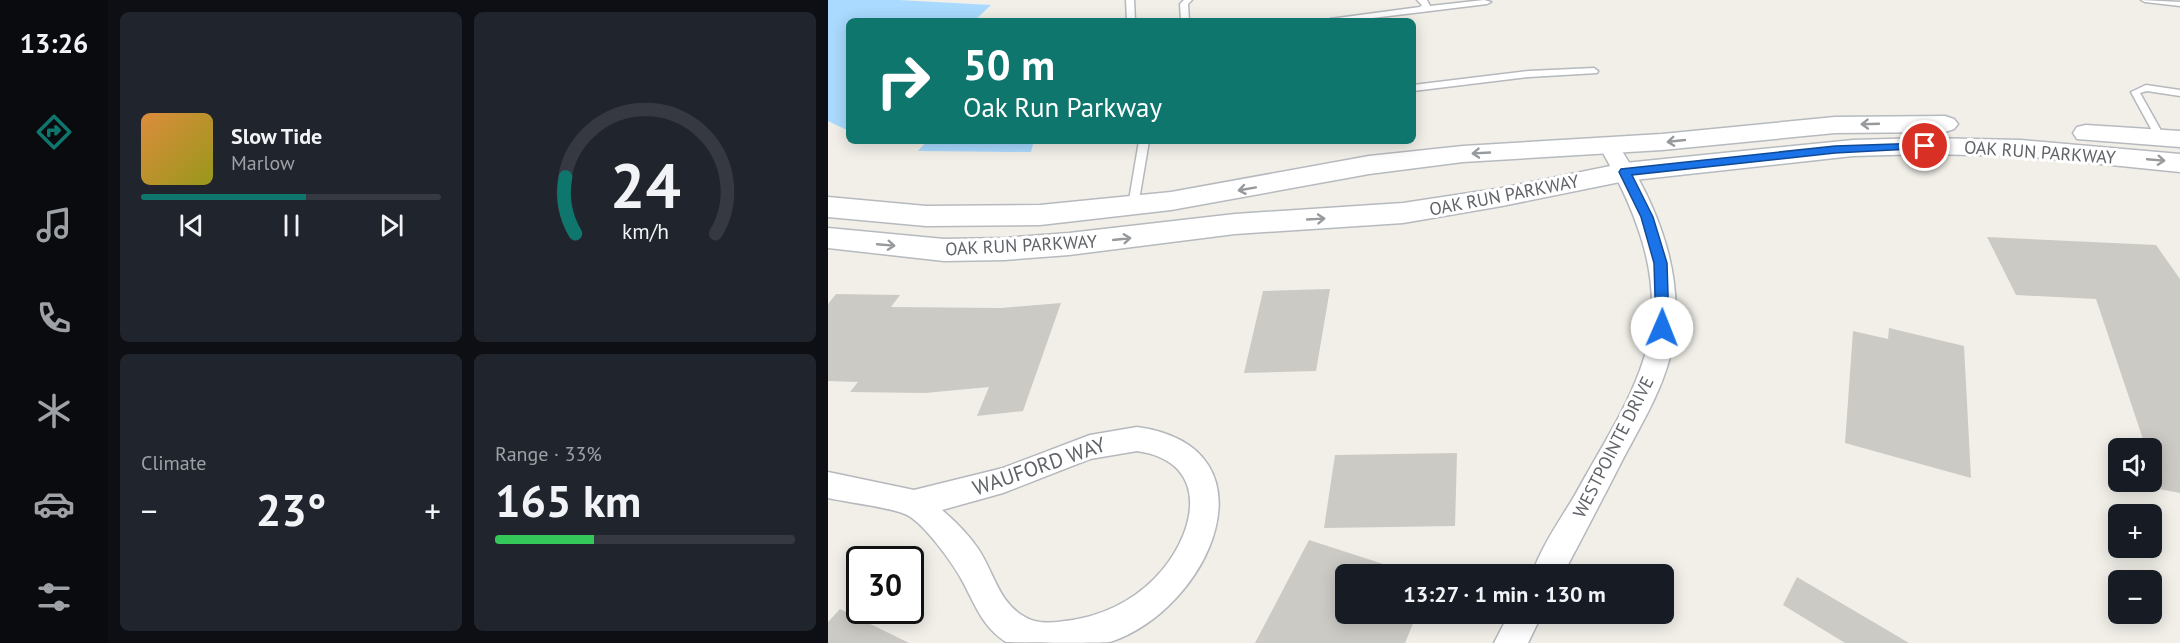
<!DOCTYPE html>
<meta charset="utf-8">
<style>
:root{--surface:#171b24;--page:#20242c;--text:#f1f3f6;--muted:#9ea1a6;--line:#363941;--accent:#0f766e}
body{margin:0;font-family:"PT Sans",sans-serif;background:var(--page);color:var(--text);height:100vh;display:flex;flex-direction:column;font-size:22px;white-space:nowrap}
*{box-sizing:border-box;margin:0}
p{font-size:20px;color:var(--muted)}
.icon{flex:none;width:33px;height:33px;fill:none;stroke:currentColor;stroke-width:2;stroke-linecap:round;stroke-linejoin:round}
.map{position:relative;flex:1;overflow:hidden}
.sheet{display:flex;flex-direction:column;gap:12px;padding:12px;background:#0d0f14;width:720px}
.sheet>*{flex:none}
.guide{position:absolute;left:18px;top:18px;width:570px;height:126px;border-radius:9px;box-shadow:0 3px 15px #0003;background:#0f766e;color:#fff;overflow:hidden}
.fabs{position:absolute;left:1280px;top:438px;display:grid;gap:12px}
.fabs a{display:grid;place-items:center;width:54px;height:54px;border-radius:9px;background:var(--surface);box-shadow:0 3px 15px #0003;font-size:30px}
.speed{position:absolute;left:18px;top:546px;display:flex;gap:12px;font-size:30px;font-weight:700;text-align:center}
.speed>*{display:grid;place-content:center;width:78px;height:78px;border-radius:50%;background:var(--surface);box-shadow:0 3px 15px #0003;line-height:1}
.speed .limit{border:3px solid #111;border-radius:9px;background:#fff;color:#111}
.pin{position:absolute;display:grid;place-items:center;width:51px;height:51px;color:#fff;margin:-26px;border:3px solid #fff;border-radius:50%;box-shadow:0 2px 6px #0007}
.me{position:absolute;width:66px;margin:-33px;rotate:1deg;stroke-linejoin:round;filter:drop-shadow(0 0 4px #0008)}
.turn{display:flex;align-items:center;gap:21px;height:126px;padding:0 18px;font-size:27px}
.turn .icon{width:78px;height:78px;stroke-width:2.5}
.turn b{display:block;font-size:42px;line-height:51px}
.big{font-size:45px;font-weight:700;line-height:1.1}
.sheet .tile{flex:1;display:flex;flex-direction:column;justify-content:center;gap:9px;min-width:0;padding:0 21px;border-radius:9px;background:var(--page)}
.sheet .dial{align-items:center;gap:0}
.dial svg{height:156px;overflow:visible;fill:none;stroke:var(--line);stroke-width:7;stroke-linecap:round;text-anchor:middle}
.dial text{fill:var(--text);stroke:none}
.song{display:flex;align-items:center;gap:18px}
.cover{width:72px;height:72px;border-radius:9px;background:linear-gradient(135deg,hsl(30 70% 55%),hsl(60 70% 35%))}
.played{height:6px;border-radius:3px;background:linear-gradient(90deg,var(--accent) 55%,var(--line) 55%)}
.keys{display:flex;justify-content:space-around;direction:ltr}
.heat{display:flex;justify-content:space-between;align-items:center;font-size:33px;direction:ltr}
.charge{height:9px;border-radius:4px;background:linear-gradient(90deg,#34c759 33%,var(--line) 0)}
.sheet .tiles{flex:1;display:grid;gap:12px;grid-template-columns:repeat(2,1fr)}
.trip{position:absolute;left:507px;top:564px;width:339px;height:60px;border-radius:9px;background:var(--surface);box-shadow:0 3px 15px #0003;font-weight:700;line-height:60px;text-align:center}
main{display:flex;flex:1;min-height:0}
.dock{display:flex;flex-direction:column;width:108px;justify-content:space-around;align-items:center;background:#090b0e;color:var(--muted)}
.dock .icon{width:42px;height:42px}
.dock .current{color:var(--accent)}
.dock b{font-size:27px;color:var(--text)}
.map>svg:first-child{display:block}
.water{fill:#aadaff}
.building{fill:#cccac5}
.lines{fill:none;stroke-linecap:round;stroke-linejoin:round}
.lane-casing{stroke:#b5b8bc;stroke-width:3}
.street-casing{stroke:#b5b8bc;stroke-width:3}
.secondary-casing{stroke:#b6babf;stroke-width:3}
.lane{fill:#fff;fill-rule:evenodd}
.street{fill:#fff;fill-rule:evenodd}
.secondary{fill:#fff;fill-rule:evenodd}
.oneway{stroke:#979a9d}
.route{fill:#1a73e8;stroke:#114b97;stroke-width:1.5}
.labels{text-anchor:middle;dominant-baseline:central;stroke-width:6;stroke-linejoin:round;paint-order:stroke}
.street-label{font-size:18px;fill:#5f6368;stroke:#fff}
.near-street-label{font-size:21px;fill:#5f6368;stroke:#fff}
</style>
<main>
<nav class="dock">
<b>13:26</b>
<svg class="icon current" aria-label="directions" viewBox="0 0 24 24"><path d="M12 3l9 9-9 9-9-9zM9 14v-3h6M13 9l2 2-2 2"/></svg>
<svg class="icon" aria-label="music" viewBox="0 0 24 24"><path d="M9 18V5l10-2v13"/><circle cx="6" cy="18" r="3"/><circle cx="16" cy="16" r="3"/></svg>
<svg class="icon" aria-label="phone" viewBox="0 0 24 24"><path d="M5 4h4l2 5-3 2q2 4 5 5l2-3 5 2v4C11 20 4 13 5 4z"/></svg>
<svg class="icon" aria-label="climate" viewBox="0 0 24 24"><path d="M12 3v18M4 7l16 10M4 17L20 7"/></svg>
<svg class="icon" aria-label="car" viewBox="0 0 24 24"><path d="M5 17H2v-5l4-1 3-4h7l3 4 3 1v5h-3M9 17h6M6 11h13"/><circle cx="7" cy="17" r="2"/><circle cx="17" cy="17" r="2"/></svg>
<svg class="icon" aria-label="filters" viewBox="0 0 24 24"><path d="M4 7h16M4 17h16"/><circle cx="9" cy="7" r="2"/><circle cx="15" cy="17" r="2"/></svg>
</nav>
<section class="sheet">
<div class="tiles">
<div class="tile">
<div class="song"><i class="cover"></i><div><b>Slow Tide</b><p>Marlow</p></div></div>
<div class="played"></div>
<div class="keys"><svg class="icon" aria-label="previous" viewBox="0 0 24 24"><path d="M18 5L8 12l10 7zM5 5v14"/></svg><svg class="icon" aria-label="pause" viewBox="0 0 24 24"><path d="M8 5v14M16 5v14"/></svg><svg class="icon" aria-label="next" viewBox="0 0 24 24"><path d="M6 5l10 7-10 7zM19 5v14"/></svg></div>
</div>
<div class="tile dial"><svg viewBox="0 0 100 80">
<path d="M14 69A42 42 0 1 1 86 69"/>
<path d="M14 69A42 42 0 0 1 9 40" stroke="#0f766e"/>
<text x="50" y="56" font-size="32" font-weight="700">24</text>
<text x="50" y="72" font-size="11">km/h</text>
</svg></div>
<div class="tile"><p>Climate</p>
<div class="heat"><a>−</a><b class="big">23°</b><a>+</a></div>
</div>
<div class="tile"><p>Range · 33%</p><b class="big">165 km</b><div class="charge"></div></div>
</div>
</section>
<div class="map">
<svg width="1352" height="643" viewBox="0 0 1352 643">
<rect width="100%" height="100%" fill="#f1efe8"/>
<!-- water -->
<path class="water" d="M0 0H70L163 5 146 21H21V131L0 121Z
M99 141H206L203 152 90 151Z"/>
<!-- building -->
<path class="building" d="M1159 237 1328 245 1352 279V493L1331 489 1323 465V448H1318L1268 299 1188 295Z
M502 289 488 371 416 373 435 291Z
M8 294 72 295 63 307 173 308 233 303 195 411 149 416 161 387 97 393 22 392 30 382 0 381V304Z
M1061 328 1136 346 1143 478 1017 443 1025 331 1060 339Z
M629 453 627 526 496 528 507 455Z
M481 540 586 574H518V614H589L577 643H427Z
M969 577 1081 643H1017L955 605Z
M12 609 81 643H0V622Z"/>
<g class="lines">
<!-- lane casing -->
<g class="lane-casing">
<path id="lane" d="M298 0H306L307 21H299Z
M356 0H364L360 4 361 21H353L352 4Z
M589 0H599L602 6 656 0 663 2 659 4 520 21H498L502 19 592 7 594 5Z
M1313 0 1352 2V6L1317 2Z
M766 68 770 71 769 73 701 77 585 91V85L701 71Z
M1318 85 1352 90V96L1319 91 1312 93 1336 136 1334 138H1328L1303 92Z
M311 141H321L310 206 305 209 300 206Z"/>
</g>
<!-- street casing -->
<g class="street-casing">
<path id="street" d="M781 140 788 142C830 204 861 281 842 357 833 392 813 425 796 457 776 496 756 535 735 574H704C713 547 732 520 747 495 769 454 796 414 812 370 842 291 811 215 771 146L774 142Z
M309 427C454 447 381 610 282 642 270 643 193 643 178 642 155 627 148 607 136 584 127 566 95 521 77 514 56 506 22 503 0 498V472L86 490 175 468 262 435ZM309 451C386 462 368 537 326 579 302 603 271 617 237 621 225 623 208 624 197 617 171 603 166 573 151 550 141 535 128 522 114 510L175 493 262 459Z
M681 614H714L700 643H666Z"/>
</g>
<!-- secondary casing -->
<g class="secondary-casing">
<path id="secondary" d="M1117 116 1126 119 1130 124 1126 129 1117 132 1007 133 834 150 635 162 541 174 343 210 212 225 98 226 0 217V197L98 206 212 205 343 192 541 156 635 146 834 134 1007 117Z
M1258 125 1352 131V147L1249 139 1245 133 1249 127Z
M1097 138 1193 140 1352 154V172L1193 156 1097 154 1025 156 797 181 674 206 575 223 407 234 241 255 176 260 116 261 0 248V228L116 239 176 238 241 233 407 214 575 203 674 188 797 163 1025 140Z"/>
</g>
<!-- lane -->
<use href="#lane" class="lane"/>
<!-- street -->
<use href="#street" class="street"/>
<!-- secondary -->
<use href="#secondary" class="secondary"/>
</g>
<!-- one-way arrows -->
<defs><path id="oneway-shaft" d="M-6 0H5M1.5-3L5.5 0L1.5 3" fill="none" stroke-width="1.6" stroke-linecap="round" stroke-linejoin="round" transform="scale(1.5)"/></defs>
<g class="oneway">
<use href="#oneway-shaft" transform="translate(1042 124) rotate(178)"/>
<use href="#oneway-shaft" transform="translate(848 141) rotate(174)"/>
<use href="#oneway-shaft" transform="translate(653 153) rotate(177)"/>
<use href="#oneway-shaft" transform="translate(1328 160) rotate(5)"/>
<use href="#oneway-shaft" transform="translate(419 189) rotate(170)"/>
<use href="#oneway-shaft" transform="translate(488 219) rotate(-3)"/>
<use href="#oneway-shaft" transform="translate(294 239) rotate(-6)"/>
<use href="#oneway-shaft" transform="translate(58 245) rotate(5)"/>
</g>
<!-- route -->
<path class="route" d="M1097 143 1102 146 1101 148 1007 153 804 175 825 217 839 263 841 328 839 332H830L828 328 826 263 813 217 791 172 793 169 1007 146Z"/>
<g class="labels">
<!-- street labels -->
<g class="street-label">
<text transform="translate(1212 152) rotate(4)">OAK RUN PARKWAY</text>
<text transform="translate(676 195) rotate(-11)">OAK RUN PARKWAY</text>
<text transform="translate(193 245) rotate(-3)">OAK RUN PARKWAY</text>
<text transform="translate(785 447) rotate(-63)">WESTPOINTE DRIVE</text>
</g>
<!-- near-street labels -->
<g class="near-street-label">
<text transform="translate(211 466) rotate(-19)">WAUFORD WAY</text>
</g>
</g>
</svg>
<div class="fabs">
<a><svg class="icon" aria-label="sound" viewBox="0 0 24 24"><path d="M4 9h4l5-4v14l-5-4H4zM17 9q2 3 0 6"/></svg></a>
<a>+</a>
<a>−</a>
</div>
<div class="speed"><div class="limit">30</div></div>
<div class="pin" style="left:1097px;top:146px;background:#d93025"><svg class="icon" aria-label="arrive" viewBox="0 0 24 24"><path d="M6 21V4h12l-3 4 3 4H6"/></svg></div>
<svg class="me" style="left:834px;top:328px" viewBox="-20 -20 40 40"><circle r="19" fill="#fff"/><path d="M0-13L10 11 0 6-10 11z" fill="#1a73e8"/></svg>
<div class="trip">13:27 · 1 min · 130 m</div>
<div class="guide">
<div class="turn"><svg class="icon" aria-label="right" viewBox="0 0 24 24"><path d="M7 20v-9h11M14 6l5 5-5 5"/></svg><div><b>50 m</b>Oak Run Parkway</div></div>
</div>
</div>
</main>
